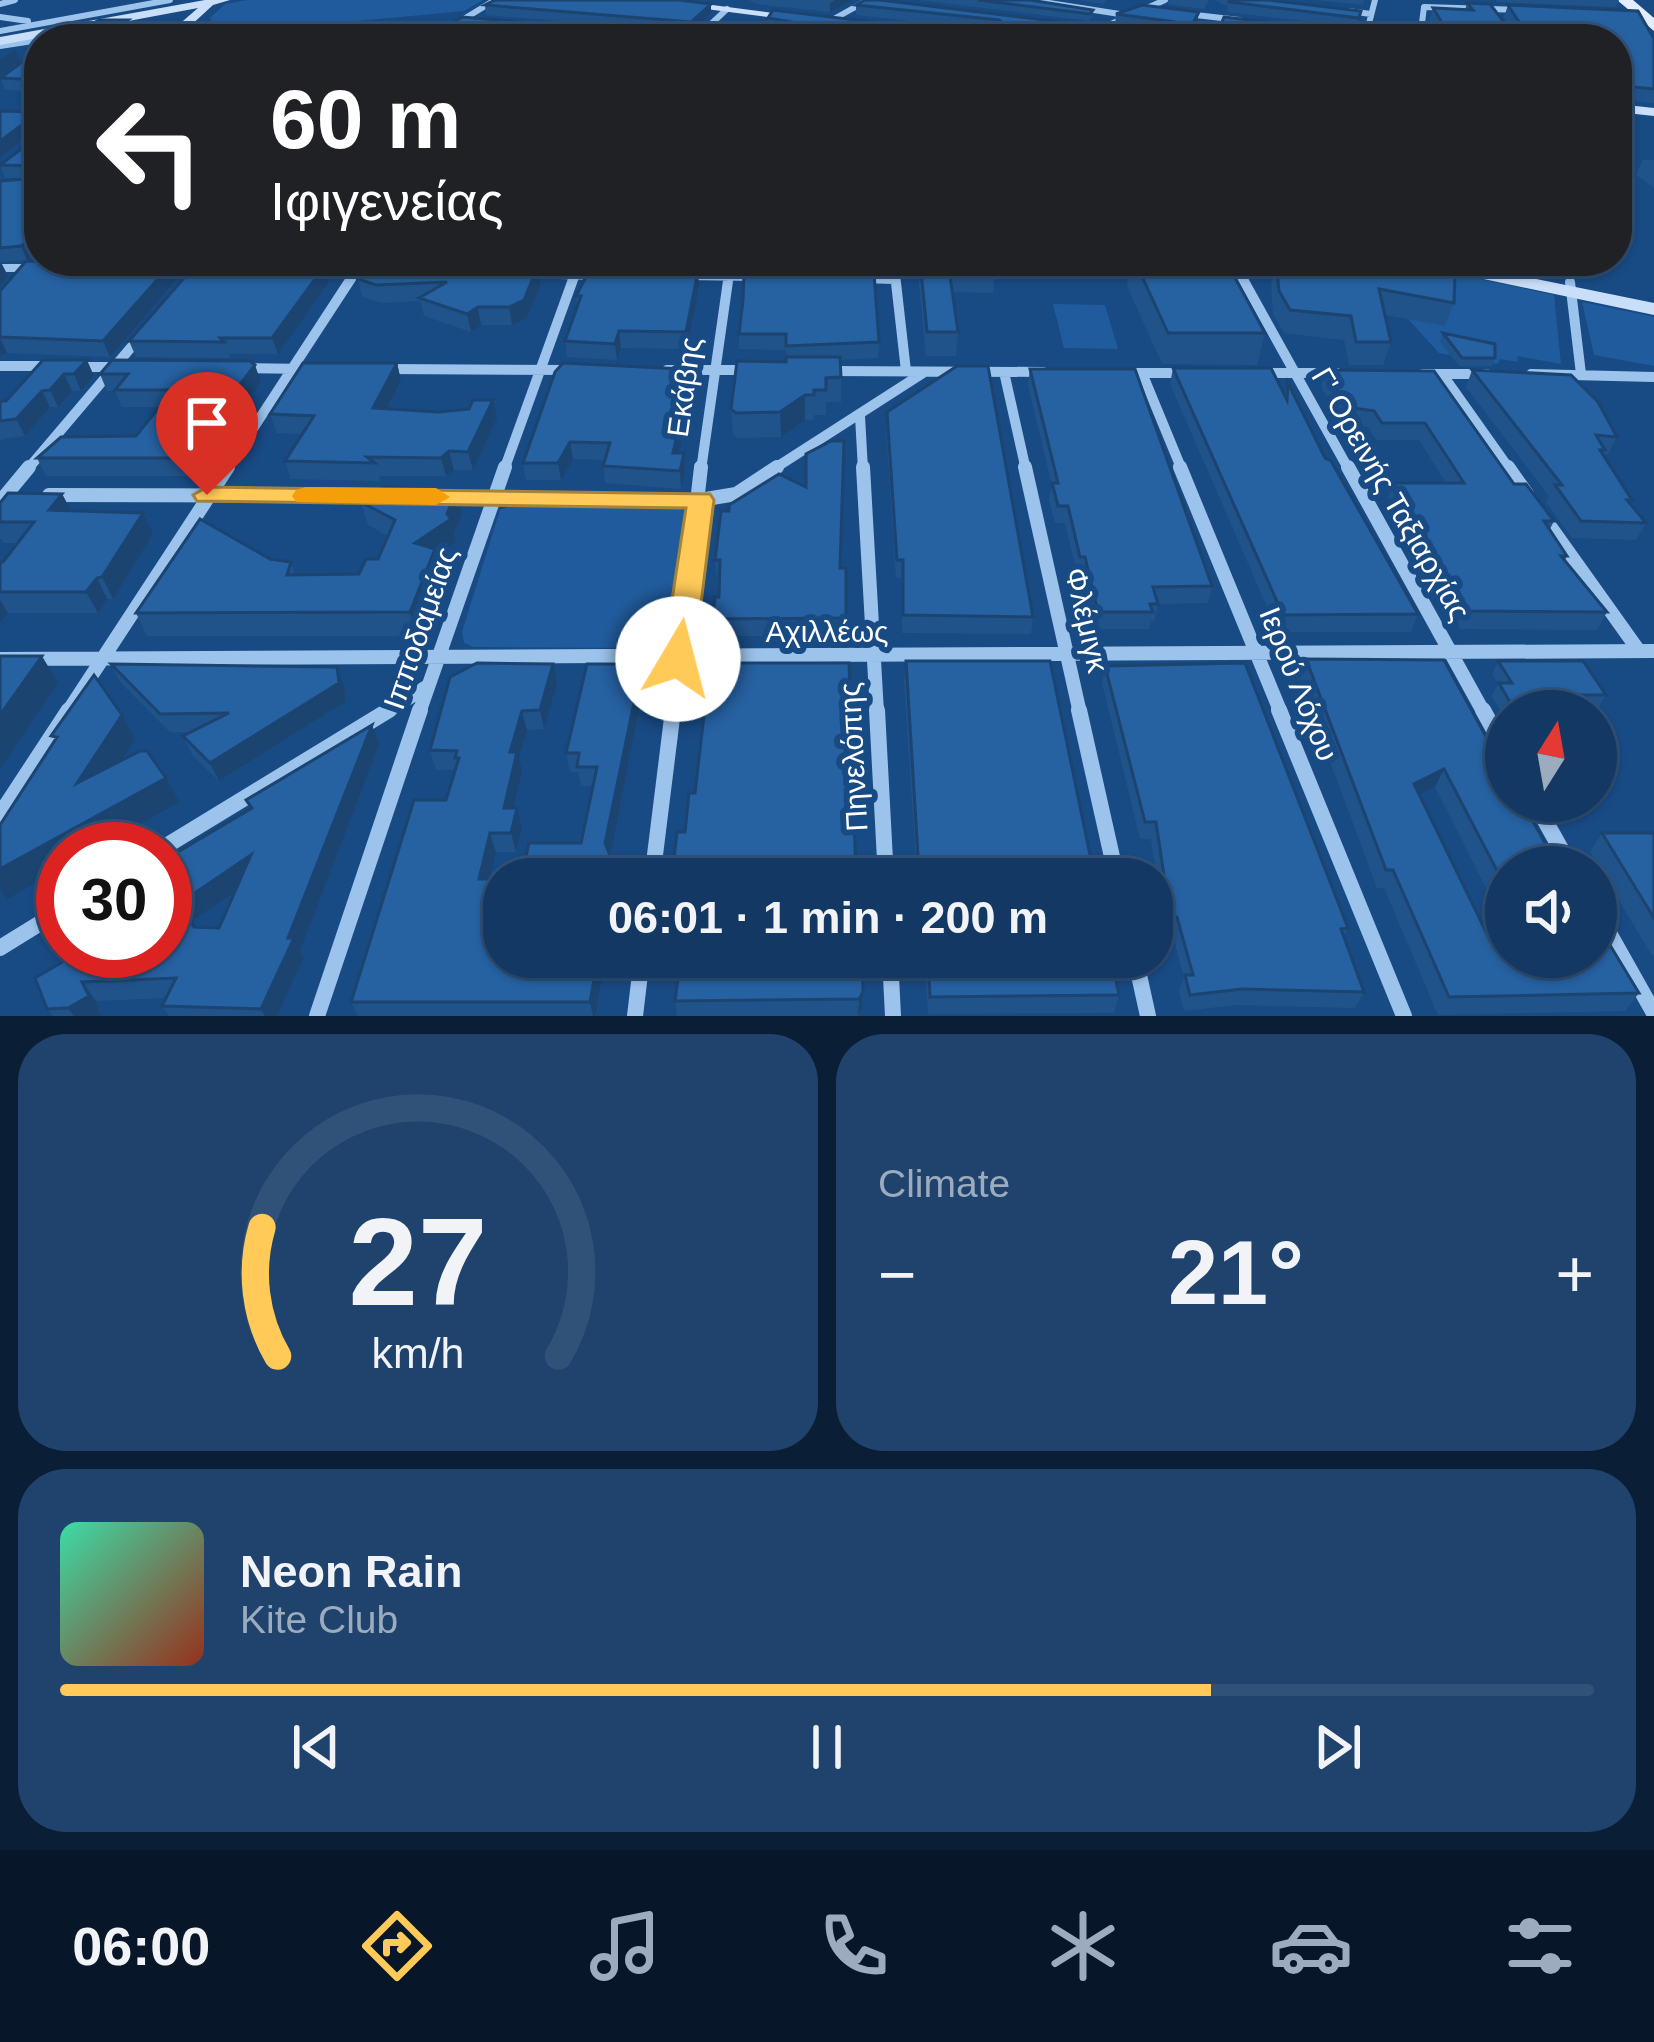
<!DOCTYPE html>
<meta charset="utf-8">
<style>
:root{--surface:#123863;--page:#1f436c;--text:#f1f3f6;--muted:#9cacbe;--line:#315278;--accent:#ffca58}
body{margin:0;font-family:Helvetica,sans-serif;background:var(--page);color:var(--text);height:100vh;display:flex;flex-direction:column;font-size:45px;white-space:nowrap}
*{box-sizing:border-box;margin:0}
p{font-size:39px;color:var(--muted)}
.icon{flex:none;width:66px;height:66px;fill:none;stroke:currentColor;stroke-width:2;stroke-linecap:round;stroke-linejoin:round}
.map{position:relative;height:1016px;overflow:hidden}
.details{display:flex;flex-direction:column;gap:18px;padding:18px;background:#0a1f36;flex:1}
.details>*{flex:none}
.banner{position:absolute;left:24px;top:24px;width:1608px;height:252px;border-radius:48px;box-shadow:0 3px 9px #0004,0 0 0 3px var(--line);background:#202124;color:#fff;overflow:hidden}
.needle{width:78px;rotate:11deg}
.fabs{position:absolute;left:1485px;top:690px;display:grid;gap:24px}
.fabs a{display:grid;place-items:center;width:132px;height:132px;border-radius:50%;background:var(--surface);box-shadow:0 3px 9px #0004,0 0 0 3px var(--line);font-size:60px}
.speed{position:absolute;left:36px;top:822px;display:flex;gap:24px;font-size:60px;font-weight:700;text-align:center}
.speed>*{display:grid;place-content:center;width:156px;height:156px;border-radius:50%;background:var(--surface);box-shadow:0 3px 9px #0004,0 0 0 3px var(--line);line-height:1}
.speed .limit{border:18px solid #d22;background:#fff;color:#111}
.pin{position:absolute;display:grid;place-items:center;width:102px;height:102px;color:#fff;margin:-123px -51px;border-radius:50% 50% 50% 0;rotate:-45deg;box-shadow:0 0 12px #0007}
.pin .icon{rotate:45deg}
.me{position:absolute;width:132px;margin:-66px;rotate:8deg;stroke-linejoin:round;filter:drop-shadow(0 0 9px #0008)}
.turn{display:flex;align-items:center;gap:42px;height:252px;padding:0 48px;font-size:54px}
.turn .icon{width:156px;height:156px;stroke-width:2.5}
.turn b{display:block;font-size:84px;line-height:102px}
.big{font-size:90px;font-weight:600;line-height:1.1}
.details .tile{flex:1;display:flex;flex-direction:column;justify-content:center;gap:18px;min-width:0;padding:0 42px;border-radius:48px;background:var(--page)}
.details .dial{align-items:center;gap:0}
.dial svg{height:312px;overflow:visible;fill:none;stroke:var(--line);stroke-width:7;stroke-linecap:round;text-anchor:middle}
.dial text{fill:var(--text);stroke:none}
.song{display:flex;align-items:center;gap:36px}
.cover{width:144px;height:144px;border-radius:18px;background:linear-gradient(135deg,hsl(160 70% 55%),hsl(10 70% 35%))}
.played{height:12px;border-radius:6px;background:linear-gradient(90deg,var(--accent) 75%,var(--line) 75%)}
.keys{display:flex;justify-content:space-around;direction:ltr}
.heat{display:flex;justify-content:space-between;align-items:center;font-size:66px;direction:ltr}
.details .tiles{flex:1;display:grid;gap:18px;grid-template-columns:1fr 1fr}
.tile:last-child{grid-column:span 2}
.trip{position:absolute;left:483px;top:858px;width:690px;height:120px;border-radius:48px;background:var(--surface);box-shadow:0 3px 9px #0004,0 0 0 3px var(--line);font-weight:600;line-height:120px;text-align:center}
.menu{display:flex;height:192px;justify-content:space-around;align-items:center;background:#071628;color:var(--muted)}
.menu .icon{width:84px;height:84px}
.menu .current{color:var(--accent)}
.menu b{font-size:54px;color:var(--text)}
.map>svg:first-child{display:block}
.green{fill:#205c9d}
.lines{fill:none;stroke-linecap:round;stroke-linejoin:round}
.street-far4{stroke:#9cc3ec;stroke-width:6}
.street-far3{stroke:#9cc3ec;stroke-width:8}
.street-far2{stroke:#9cc3ec;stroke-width:10}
.street-far1{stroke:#9cc3ec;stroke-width:14}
.street{stroke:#9cc3ec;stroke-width:16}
.secondary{fill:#c9dff9;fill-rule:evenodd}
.primary{fill:#e2eeff;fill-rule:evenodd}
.wall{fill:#21538b;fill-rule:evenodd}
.shaded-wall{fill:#1b4471}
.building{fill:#2661a2;stroke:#1b4471;stroke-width:3;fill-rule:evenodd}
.route{fill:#ffca58;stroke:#a68339;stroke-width:3}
.slow{fill:#f59e0b}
.labels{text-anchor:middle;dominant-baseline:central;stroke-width:12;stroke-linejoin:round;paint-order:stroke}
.street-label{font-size:30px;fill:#fff;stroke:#184a84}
</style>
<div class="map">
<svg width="1654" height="1016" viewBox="0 0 1654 1016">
<rect width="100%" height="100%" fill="#184a84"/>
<!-- green -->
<path class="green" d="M248 0H483L464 11 219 34 210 18 225 4Z
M1268 261H1394L1554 295 1561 364 1517 356 1518 362 1500 359 1498 364 1439 353 1408 319 1447 297 1266 265Z
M1582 302 1654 317V366L1594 355Z
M1053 304 1105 305 1118 349 1064 348Z
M512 505 679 508 685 511 670 634 648 648 473 647 464 643 462 632 500 510Z"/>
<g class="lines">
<!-- street-far4 -->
<path class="street-far4" d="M1030 0 1126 15
M0 4 15 0
M1348 11 1371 14
M1187 14 1239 20
M0 17 28 21
M832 20 868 0
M706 28 789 39
M0 31 170 0
M647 36 688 39
M44 39 61 36 67 29
M431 39 495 0
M695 39 727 9
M1077 39 1165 0
M1365 39 1375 0
M1420 39 1424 7 1522 10
M0 46 39 40"/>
<!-- street-far3 -->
<path class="street-far3" d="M894 261 896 277
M1233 261 1242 277
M0 268H35
M313 272 377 273
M523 274 599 275
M685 275 755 276
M1535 275 1536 261
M352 277 363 261
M574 277 580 261
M729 277 731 261"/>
<!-- street-far2 -->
<path class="street-far2" d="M559 274 599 275
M895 274 906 371
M1240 274 1349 470
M685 275 755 276
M859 278 895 279
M1570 282 1581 374
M0 366H53
M73 367H119
M241 368 311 369
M385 369 569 370
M667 370H749
M829 371 1043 372
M1004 372 1026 470
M1123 373H1187
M1142 373 1182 470
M1261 373H1337
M1423 374H1487
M1442 374 1510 470
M1531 374 1654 377
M860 416 863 470
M27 470 139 338
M226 470 354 274
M504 470 575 274
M701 470 729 274
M772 470 923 373"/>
<!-- street-far1 -->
<path class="street-far1" d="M863 467 877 713
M1025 467 1080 713
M1180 467 1281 713
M1348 467 1484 713
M1508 467 1527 494
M49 495 383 496
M445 497 700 500 736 494 777 467
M0 502 29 467
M1542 515 1639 651
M0 659 1654 651
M67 713 228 467
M384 713 428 686
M419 713 505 467
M673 713 701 467"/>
<!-- street -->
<path class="street" d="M877 710 886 879
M1079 710 1117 879
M1279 710 1404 1016
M1483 710 1506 752
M1534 801 1571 867
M0 815 69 710
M161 849 389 710
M652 879 673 710
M1596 910 1654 1013
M0 948 63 909
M890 957 893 1016
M1135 957 1148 1016
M317 1016 420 710
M635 1016 642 957"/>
<!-- secondary -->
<path class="secondary" d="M205 0H230L213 5 176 39H162L198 8 0 45V37Z
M636 0H674L805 17 799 21Z
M1617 104 1654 108V116L1617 112Z
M1413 261H1448L1654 303V315L1422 266Z"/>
<!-- primary -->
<path class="primary" d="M1617 0H1633L1654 18V31Z"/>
</g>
<!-- wall -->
<path class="wall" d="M749 0H852L830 12 756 4Z
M918 0H1030L1093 10 1092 17 1089 21Z
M1079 0H1106L1103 4Z
M1169 0H1209L1204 9 1168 4Z
M1214 0H1268L1361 11 1356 27 1227 12 1228 6Z
M1316 0H1364L1363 5Z
M1496 0H1619L1616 7 1497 2Z
M1467 3 1513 34 1504 17 1508 5 1654 39V103L1621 100 1617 111V39H1431L1433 32H1436L1429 20 1433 8 1465 10Z
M485 5 711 13 691 32 486 15Z
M856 5 1171 36 1174 32 1115 25 1116 14 1197 23 1188 39 793 33 768 29V18L964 33H1001L998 31 856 15Z
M39 50V253L27 260 0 262 8 276 0 287V181L37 178H5L0 165 36 138 37 130 0 157 37 112V109L28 108 23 96 30 93 29 91 5 90 0 78Z
M1643 160H1654V188L1636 175Z
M212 261H338L335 264Z
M381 261H558L557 264 548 265 431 264 538 266 541 284 527 318 512 325H481L471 332 424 316 420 301 381 303 362 297 358 279 382 263Z
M598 261H716V265H598Z
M748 261H863L858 269 748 267Z
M917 261H993L995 270 993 293 952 292 958 332 956 356H926Z
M1131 261H1226L1265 333 1257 365 1162 364 1127 286Z
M1310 261H1376L1454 303 1445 326 1385 315 1391 342 1383 365H1349L1344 340 1284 333 1273 314 1271 284 1276 262 1309 265Z
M1543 261H1582L1577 272 1547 266Z
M172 263 178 278 110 357 7 353 0 356V291Z
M324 267 329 282 278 354H229L230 358 136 357 129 341Z
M699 286 687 349 621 348 617 360 567 357 565 341 577 306 576 296Z
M743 300 879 342 878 358 841 360V402H826V415H814V420H805L781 437 737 438 733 434 731 409 786 362 787 357 786 350 739 349V334Z
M1443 333 1495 358 1492 366H1459L1440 342Z
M43 360 94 376 81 391H72L58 407H50L25 436 2 439 0 441V401H6Z
M112 360 261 382 191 476H46L37 458 136 436 160 407H122L115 391H107L100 374Z
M397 363 401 381 387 409 497 418 473 470H454L446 476H379L380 481 291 479 285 461 302 434 277 433 270 414Z
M1173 368 1284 395 1288 383 1325 458 1418 614 1411 632H1278L1170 384Z
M682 369 683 385 680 404H684L686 421 678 453H684L685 471 681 489 605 483 603 466 604 460 573 459 561 480H526L523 463Z
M1030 369 1212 586 1208 603 1158 604 1154 621H1151L1149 629H1094L1082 574H1077L1065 523H1055L1049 500 1052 486 1028 385Z
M1326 370 1434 371 1514 484 1554 521 1550 529 1567 556 1565 560 1607 612 1597 630 1460 629 1388 500 1394 483H1446L1419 440H1376L1368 427 1347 424 1341 410H1334L1321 386Z
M1472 370 1617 437 1608 454H1603L1632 500 1630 504 1646 523 1636 540 1572 538 1546 502 1549 496 1466 387Z
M887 412 1033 617 1031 634 902 633V578H896L886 428Z
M62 494 71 511 153 534 113 599H107L98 613H8L0 623V562H3L18 543H3L0 538V503Z
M361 502 462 514 454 533 456 542 437 555 441 572 417 636H147L136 613 291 562 295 575 359 574 378 559 388 536 368 525Z
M729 511 840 568H846V636H714L713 619 719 597V577H717L715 560Z
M1306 659 1444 660 1506 867V928L1435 787 1419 795 1491 942 1639 993 1625 1011 1438 1015 1384 888H1377L1299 678Z
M906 661 1095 879H917L904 680Z
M1498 661 1606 695 1598 708H1567L1568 711H1506V720L1492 696 1498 684 1492 674Z
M111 664 337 667 344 685 346 701 219 781 192 755 183 736 192 732H170L120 682Z
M1105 666 1348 928 1344 937 1364 992 1355 1008 1235 1005 1184 1011 1179 991 1184 978 1172 933H1165L1151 839H1140L1102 683Z
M557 683 544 729 527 730 519 758 522 771 513 808 522 828 516 852H496L489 879 504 957H606L595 1016H358L351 1002 446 800 455 770H436L430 750Z
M644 683 610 856 581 843 593 786H581L578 772H570L566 753Z
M379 745 300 951 304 957 277 1016H169L162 1006 166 998 96 1001 101 1016H53L47 1009 74 961 165 951 166 859 250 809 246 800ZM235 893 219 928 194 927 191 922Z
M1602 833H1654V959L1590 852Z
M673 867 856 879H674Z
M925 957H1111L1119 995 1114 1013 928 1014Z
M863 992 862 1010 859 1016H677L675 1001Z"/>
<!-- shaded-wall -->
<path class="shaded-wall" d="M835 0H852L830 12V3Z
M711 4V13L691 32V22Z
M1199 12 1197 23 1188 39H1184Z
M128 20 132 30 120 39H101Z
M15 49 20 61 0 75V60Z
M31 118 36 130 0 157V141Z
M32 238 38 252 27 260 21 246Z
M1 262 8 276 0 287V264Z
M172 263 178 278 110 357 103 341Z
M538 266 541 284 527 318 512 325 509 307Z
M324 267 329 282 278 354 272 338Z
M698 271 699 286 687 349 686 332Z
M478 307 481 325 471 332 467 314Z
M619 331 621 348 617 360 615 344Z
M0 338 7 353 0 356Z
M87 360 94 376 81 391 74 374Z
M397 363 401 381 378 426 373 408Z
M255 365 261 382 191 476 184 458Z
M682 369 683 385 676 421 675 404Z
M64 374 72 391 58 407 50 390Z
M42 391 50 407 25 436 16 419Z
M805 395V420L781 437 780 412Z
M493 400 497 418 473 470 468 452Z
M684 404 686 421 675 470 673 453Z
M570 442 573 459 561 480 558 463Z
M449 451 454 470 446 476 441 458Z
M684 453 685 471 681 489 680 471Z
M456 491 462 514 454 533 456 542 437 555 441 572 417 636 410 612 415 543 447 514Z
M62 494 73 514 49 510Z
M143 513 153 534 113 599 102 577Z
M97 578 107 599 98 613 86 592Z
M0 600 8 613 0 623Z
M42 656 58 683 0 769V715Z
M553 664 557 683 544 729 540 710Z
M642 664 644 683 609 862 605 843Z
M337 667 344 685 346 701 219 781 210 763Z
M522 711 527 730 519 758 522 771 509 827 504 808 510 752Z
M122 715 135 739 92 807 77 783Z
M372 725 379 745 300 951 304 957 277 1016H265L261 1009Z
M1444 769 1435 787 1405 802 1414 784Z
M166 778 179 802 96 849H63V867L7 899 0 889V869Z
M517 808 522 828 516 852 511 833Z
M490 833 496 852 485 898 479 879Z
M251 855 261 875 191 922 180 903Z
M598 957H606L595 1016H593L590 1002Z
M82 982 96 1001 101 1016H74L68 1008Z
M863 992 862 1010 858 1016 859 999Z"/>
<!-- building -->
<path class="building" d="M495 0H679L711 4 691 22 485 5Z
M865 0H880L1079 24 1076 29 1086 25 1171 36 1179 30 1175 22 1116 14 1142 5 1199 12 1184 39H750L759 32 794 34 792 22 768 18 773 10 964 33H1005L1009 28 999 20 856 5Z
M978 0H1030L1093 10 1090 14Z
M1230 0H1268L1361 11 1359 18 1229 2Z
M1467 3 1490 4 1513 34 1521 25 1508 5 1638 11 1654 39V89L1623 86 1618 90 1621 102 1617 101V39H1437L1433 32 1447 31 1433 8 1473 10Z
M462 17 663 34 658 39H427Z
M1224 17 1354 32 1352 39H1215Z
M99 20H128L101 39H66Z
M232 35H261L256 39H226Z
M39 50V87L27 86 39 80 0 78Z
M39 89V175L37 166 0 165 36 138 37 119 31 118 0 141V111L37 112V98L23 96Z
M39 178V245L32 238 21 246 0 248V181Z
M26 261 172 263 103 341 0 337V291Z
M920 261H993L995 270 949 269 958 332H927Z
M1135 261H1226L1265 333H1168Z
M1311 261H1376L1455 275 1454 303 1379 289 1391 342H1356L1351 316 1290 310 1279 291 1276 262 1310 265Z
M197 263 324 267 272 338H220L224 342 129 341Z
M367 263 538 266 524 300 509 307H478L467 314 419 298 447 282 376 285 358 279Z
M589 271H698L686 332 619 331 615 344 565 341 581 296H576Z
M744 272 874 273 879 342 786 346V334H739L743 300Z
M1443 333 1495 344V358H1462Z
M786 357H840L841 377 826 378V390H814V395H805L780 412 736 413 731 409 737 361 786 362Z
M43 360H87L74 374H64L50 390 42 391 16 419 0 421V401H6Z
M112 360 250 361 255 365 184 458H37L61 437 136 436 173 390H115L128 374H100Z
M303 363H397L373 408 438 412 469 409 473 400H493L468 452 449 451 441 458 367 457 375 463 285 461 314 416 270 414Z
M563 363 682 369 675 404H684L673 453H684L680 471 603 466 610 443 570 442 558 463H523L555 372Z
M957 366H988L1033 617 903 615V560H897L887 412Z
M1173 368H1271L1287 400 1288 383 1325 458 1331 461 1418 614 1283 615Z
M1030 369H1135L1212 586 1153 587 1158 604H1150L1153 612H1098L1085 557H1080L1068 506H1058L1052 483H1058Z
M1326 370 1434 371 1514 484H1526L1554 521H1544L1567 556H1561L1607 612 1469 611 1394 483H1464L1425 423H1382L1374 411 1353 408 1346 394H1339Z
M1472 370 1571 375 1598 402 1617 437 1596 435 1605 450H1600L1632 500H1627L1646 523 1581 521 1555 485H1562Z
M831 441H844L840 568H846V618L713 619 715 597H719L720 560H715L721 511H729V505L779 474 806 487V454Z
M384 487 456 491 447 514 451 519 415 543 435 549 410 612 136 613 200 519 270 559 291 562 287 575 359 574 366 559H378L395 520 361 502Z
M8 493 62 494 49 510 143 513 102 577 97 578 86 592H0V562H3L34 522H0V503Z
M0 656H42L0 715Z
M1306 659 1444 660 1506 773V801H1522L1558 867H1506V888L1444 769 1414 784 1491 942H1506V957H1596V922L1639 993 1449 997 1393 870H1386Z
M906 661H1050L1095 879H923V872H919Z
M1498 661H1583L1606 695H1558L1568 711H1515L1499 683H1512Z
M477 663 553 664 540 710 522 711 510 752H517L504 808H517L511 833H490L479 879H504V957H598L590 1002H351L414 800H446L459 758H455L457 751 430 750 450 677Z
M710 663H849L856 879H683L684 867H673L677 832H685L689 793H695Z
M1245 663 1348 928 1341 929 1364 992 1242 989 1190 995 1185 975H1193L1177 917 1170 916 1156 822H1145L1105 666Z
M111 664 337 667 339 683 210 763 183 736 229 713 160 714Z
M587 664H642L605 843 614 865 613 879H521L529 843H581L597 767H577L579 753H566Z
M94 675 122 715 77 783 140 751H147L166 778 0 869V825L57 737 51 736Z
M372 725 288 938H294L261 1009 162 1006 176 978 82 982 89 996 68 1008 47 1009 35 978 71 957 73 961 88 951H165V857L166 859 252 808 246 800ZM251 855 219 928 194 927 180 903Z
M1602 833H1654V918Z
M681 957H862L863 992 859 999 675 1001Z
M928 957H1111L1119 995 930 997Z"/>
<!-- route -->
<path class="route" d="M207 487 710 494 714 500 694 659 689 667H667L663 659 686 508 197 501 193 495Z"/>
<!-- slow -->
<path class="slow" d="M306 487 436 488 450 497 436 505 296 502 292 496 296 490Z"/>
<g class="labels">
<!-- street labels -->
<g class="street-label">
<text transform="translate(684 387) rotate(-82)">Εκάβης</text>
<text transform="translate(1391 494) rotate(60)">Γ' Ορεινής Ταξιαρχίας</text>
<text transform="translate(1087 620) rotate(77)">Φλέμιγκ</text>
<text transform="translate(420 628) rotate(-71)">Ιπποδαμείας</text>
<text x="827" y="631">Αχιλλέως</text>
<text transform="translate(1299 684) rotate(68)">Ιερού Λόχου</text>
<text transform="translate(853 757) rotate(-93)">Πηνελόπης</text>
</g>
</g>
</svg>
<div class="fabs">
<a><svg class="needle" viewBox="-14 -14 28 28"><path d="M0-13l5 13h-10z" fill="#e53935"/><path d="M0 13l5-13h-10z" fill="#9cacbe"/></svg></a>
<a><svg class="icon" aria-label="sound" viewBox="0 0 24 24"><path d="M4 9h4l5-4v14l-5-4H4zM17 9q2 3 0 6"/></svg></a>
</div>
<div class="speed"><div class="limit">30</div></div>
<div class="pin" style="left:207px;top:495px;background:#d93025"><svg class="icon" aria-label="arrive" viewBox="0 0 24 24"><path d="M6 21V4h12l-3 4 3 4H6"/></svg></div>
<svg class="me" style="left:678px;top:659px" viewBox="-20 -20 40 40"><circle r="19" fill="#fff"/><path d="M0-13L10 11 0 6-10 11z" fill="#ffca58"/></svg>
<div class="trip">06:01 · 1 min · 200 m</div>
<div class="banner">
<div class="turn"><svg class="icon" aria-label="left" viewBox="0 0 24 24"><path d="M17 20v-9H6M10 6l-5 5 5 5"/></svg><div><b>60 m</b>Ιφιγενείας</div></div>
</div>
</div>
<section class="details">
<div class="tiles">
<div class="tile dial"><svg viewBox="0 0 100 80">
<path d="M14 69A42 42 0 1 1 86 69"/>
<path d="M14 69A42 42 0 0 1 10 36" stroke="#ffca58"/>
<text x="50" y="56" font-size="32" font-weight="700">27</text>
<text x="50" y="72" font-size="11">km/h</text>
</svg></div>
<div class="tile"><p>Climate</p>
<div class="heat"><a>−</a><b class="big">21°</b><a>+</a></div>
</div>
<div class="tile">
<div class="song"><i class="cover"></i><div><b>Neon Rain</b><p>Kite Club</p></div></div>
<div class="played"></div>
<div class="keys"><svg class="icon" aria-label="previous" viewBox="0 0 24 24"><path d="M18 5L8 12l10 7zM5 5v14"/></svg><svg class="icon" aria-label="pause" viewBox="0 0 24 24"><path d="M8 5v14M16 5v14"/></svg><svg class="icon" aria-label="next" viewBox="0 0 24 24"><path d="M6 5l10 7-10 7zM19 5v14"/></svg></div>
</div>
</div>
</section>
<nav class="menu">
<b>06:00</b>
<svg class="icon current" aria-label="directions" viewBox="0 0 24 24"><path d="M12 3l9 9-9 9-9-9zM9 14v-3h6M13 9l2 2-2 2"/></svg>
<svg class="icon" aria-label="music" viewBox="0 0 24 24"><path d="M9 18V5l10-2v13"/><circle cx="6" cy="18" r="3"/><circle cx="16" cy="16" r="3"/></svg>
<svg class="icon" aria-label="phone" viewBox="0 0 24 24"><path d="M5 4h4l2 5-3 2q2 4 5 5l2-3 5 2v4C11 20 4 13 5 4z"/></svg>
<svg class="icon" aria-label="climate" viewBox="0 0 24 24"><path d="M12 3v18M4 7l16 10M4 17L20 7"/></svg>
<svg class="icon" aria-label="car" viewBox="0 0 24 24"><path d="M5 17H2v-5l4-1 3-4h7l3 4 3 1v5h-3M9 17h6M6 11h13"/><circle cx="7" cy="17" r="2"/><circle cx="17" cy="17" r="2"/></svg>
<svg class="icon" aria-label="filters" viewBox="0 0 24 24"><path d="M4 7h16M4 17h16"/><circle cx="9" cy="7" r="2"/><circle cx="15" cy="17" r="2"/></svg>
</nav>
